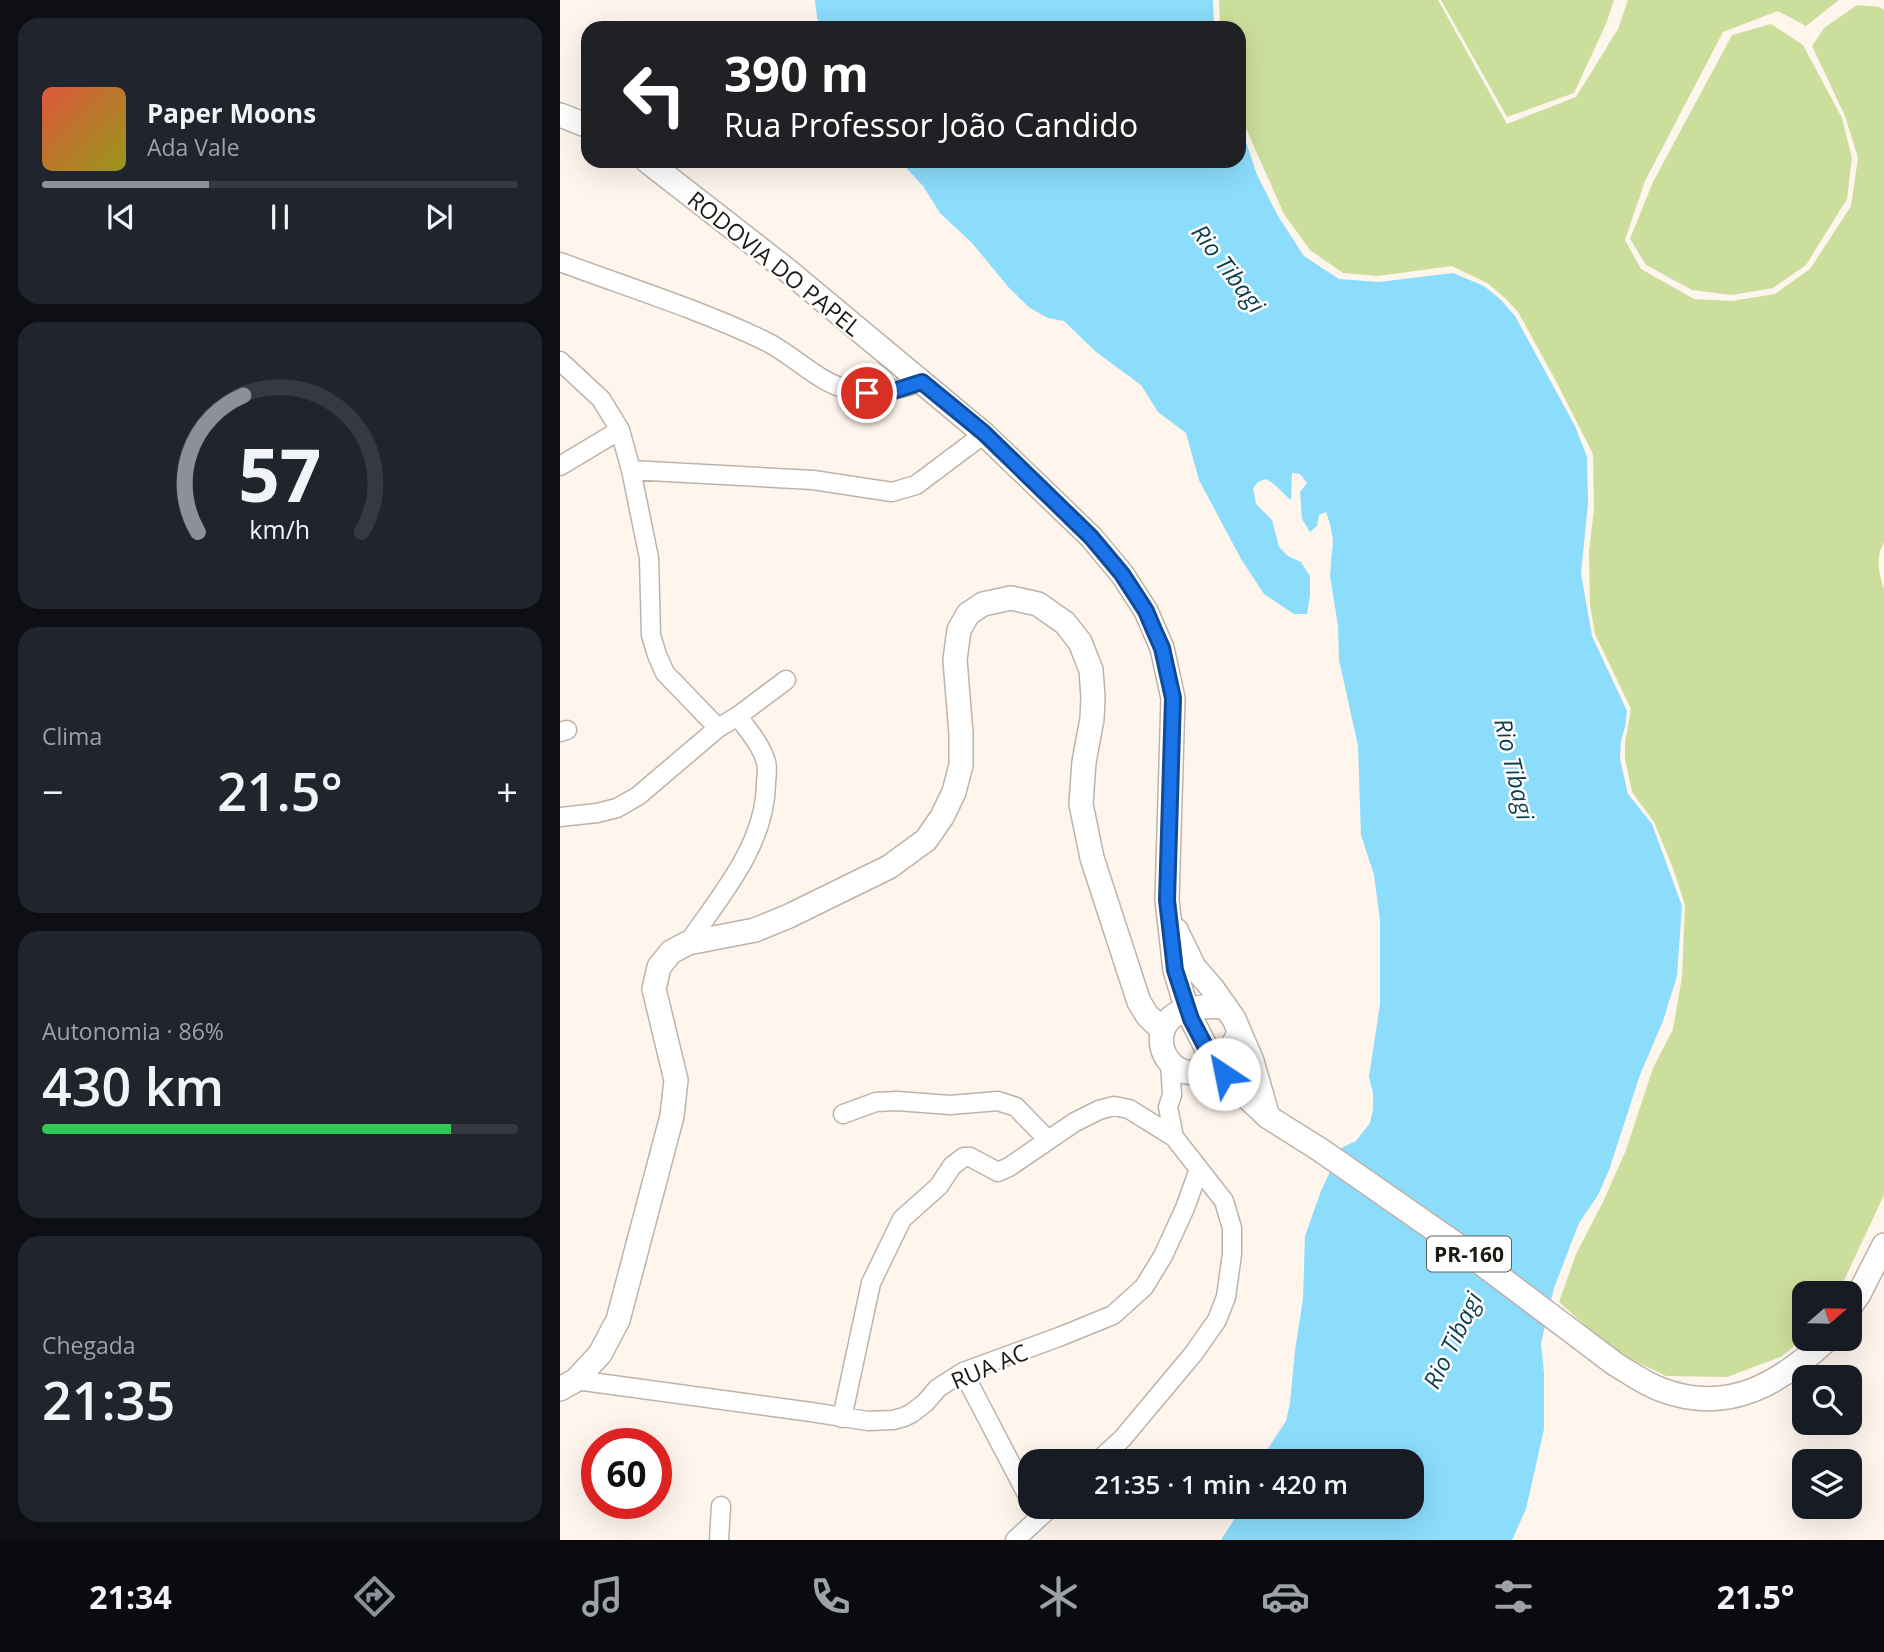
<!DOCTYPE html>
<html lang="pt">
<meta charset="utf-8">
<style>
:root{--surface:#171b24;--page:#20242c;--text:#f1f3f6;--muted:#9ea1a6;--line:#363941;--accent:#8c9099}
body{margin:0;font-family:"Open Sans",sans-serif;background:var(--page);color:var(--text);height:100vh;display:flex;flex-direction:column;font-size:26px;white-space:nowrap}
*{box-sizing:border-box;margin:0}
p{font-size:23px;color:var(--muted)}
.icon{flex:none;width:38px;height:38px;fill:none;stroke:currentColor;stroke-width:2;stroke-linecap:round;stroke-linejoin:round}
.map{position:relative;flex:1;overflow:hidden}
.side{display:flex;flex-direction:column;gap:18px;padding:18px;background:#0d0f14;width:560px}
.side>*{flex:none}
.top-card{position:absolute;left:21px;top:21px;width:665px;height:147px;border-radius:21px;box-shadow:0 7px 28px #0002;background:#202124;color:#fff;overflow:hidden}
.needle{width:46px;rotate:70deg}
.fabs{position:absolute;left:1232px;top:1281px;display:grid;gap:14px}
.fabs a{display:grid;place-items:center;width:70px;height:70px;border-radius:14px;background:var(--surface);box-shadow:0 7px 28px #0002;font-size:35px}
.speed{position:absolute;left:21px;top:1428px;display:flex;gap:14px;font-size:35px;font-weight:700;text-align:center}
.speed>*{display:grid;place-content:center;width:91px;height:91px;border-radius:50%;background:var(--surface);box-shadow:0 7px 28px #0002;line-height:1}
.speed .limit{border:10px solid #d22;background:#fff;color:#111}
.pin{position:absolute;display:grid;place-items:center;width:60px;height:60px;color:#fff;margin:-30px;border:4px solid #fff;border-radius:50%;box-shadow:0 2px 7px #0007}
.me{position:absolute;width:77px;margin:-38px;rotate:326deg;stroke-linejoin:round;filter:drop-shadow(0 0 5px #0008)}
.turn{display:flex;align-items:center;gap:24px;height:147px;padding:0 28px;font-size:32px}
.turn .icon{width:91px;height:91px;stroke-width:2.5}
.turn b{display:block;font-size:49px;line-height:60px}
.big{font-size:52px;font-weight:600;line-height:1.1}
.side .tile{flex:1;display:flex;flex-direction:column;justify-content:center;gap:10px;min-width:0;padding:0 24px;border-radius:21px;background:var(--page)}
.side .dial{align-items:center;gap:0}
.dial svg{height:182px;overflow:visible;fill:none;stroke:var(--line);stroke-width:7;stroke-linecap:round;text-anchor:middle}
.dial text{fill:var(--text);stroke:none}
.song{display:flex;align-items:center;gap:21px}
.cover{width:84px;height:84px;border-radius:10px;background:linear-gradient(135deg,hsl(10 70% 55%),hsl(60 70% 35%))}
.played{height:7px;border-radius:4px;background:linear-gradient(90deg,var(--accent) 35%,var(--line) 35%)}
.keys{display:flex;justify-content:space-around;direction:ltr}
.heat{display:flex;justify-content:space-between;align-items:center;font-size:38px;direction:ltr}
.charge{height:10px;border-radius:5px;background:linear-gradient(90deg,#34c759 86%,var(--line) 0)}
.trip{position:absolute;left:458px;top:1449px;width:406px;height:70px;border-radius:21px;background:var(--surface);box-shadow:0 7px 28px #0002;font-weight:600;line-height:70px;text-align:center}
.dock{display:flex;height:112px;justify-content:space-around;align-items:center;background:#090b0e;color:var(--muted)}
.dock .icon{width:49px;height:49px}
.dock .active{color:var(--accent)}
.dock b{font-size:32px;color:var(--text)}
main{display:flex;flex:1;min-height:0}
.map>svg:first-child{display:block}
.green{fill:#ccde9c}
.water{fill:#8cdcfc}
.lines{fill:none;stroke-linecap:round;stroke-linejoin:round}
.minor-casing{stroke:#beb3aa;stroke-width:21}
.major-casing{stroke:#beb3aa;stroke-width:26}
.minor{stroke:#fff;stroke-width:18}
.major{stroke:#fff;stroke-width:23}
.route-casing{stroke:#114b97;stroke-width:18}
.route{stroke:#1a73e8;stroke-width:12}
.labels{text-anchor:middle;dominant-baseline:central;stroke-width:5;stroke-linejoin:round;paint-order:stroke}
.shield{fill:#fff;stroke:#615e5b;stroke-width:2}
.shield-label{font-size:21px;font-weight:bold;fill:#1d1915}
.street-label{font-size:23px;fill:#1d1915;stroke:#fff}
.water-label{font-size:24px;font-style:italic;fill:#0d3e4e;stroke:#fff}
</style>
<main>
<section class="side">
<div class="tile">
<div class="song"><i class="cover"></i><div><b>Paper Moons</b><p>Ada Vale</p></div></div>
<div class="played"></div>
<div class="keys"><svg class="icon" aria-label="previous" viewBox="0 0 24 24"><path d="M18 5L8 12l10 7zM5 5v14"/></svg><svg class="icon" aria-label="pause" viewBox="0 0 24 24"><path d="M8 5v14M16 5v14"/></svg><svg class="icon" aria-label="next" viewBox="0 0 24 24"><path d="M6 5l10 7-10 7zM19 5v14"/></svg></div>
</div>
<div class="tile dial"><svg viewBox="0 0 100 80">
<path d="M14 69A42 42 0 1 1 86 69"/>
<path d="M14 69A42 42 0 0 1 34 9" stroke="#8c9099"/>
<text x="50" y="56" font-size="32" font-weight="700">57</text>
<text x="50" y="72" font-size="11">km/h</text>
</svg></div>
<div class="tile"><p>Clima</p>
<div class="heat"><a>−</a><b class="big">21.5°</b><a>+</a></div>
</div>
<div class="tile"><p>Autonomia · 86%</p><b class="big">430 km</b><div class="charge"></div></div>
<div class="tile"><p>Chegada</p><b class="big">21:35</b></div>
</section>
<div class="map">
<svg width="1324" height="1540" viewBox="0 0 1324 1540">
<rect width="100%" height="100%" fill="#fef5ed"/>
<!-- green -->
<path class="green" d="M659 0H878L947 124 1016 97 1058 29 1068 0H1279L1246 26 1218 11 1163 32 1085 181 1065 240 1081 269 1134 299 1172 301 1215 294 1250 269 1291 206 1298 158 1285 116 1252 46 1264 28 1297 5 1320 7 1324 10V543C1315 556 1319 575 1324 589V1195L1278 1293H1244V1338L1221 1357 1167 1377 1106 1376 1073 1360 1041 1340 999 1302 1016 1254 1043 1202 1066 1150 1093 1068 1113 1029 1122 977 1125 905 1113 868 1094 822 1072 792 1065 759V743L1071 709 1035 634 1030 605 1029 551 1034 509 1033 454 997 383 958 312 945 298 927 283 892 266 818 276 783 273 750 250 724 214 684 124 679 110V28H660Z
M881 0H1054L1046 24 1014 93 947 117Z
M1211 24 1243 45 1282 118 1292 158 1287 199 1246 265 1213 288 1172 295 1132 290 1086 265 1070 239 1093 182 1172 35Z"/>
<!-- water -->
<path class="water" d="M255 0H653L654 28H262L257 18Z
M679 121 697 175 718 216 744 256 779 279 819 282 893 273 924 286 940 299 955 316 1015 426 1027 457 1028 503 1021 574 1032 636 1067 711 1065 727 1061 741 1060 759 1068 794 1092 824 1122 906 1117 976 1103 1021 1080 1075 1049 1170 1038 1195 1019 1223 994 1288 981 1343 984 1373V1429L966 1509 952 1540H661L682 1507H852V1461H700L726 1421 730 1403 735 1351 743 1299 745 1236 761 1191 781 1148 796 1141 810 1123 813 1110V1093L809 1077 820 1004V920L814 875 801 835 798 746 779 660 778 626 770 576 773 540 770 524 766 512 759 515 757 526 750 532 742 519 740 492 747 483 740 474 732 473 731 500C722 493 716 484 706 479L698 482 693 488 696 504 712 520 719 547 728 556 741 562 750 576V596L747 614H734L704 594 681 559 639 480 626 433 598 412 581 385 536 352 504 321 488 318 470 308 450 289 412 243 380 213 363 186 340 161H679Z"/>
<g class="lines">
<!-- minor casing -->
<g class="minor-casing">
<path id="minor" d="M0 262C67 287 141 310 205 341 234 355 257 382 289 390 316 396 336 390 362 382
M0 361 41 399 60 430 71 470 89 558 91 635 97 655 105 673 158 728
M0 466 60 430
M71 470 253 480 332 492 356 485 424 434
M178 716 226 680
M0 732 7 730
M0 817 37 813 57 808 78 796 158 728 178 716C188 731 201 744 206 762 208 769 206 777 206 784 205 845 161 895 128 943
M283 1114 316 1102 337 1101 390 1105 438 1101 456 1107 488 1140
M403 1372 471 1502
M16 1380 251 1412 308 1421 333 1420 344 1417 352 1413 365 1403 378 1388 403 1372 499 1337 553 1315 584 1287 603 1256 625 1208 639 1169
M282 1418 311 1283 342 1219 379 1186 392 1166 404 1157H410L438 1172 449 1167 515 1122 539 1110 554 1106 569 1109 614 1137
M538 1461 562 1439 634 1353 657 1320 666 1297 672 1254V1228L664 1201 614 1137 608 1107 612 1095 610 1062
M159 1540 161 1506
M455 1540 491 1507"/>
</g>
<!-- major casing -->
<g class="major-casing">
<path id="major" d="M0 115 28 126
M87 161 227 270 424 434 531 537 562 574 586 611 602 648 613 698 607 900 615 970 627 1010 654 1063 674 1085 708 1117 759 1149 897 1245 1055 1364C1070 1373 1085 1384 1102 1390 1169 1415 1220 1383 1268 1339
M616 930 634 967 653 989 674 1019 692 1061 708 1117
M666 1007C650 1006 633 1006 618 1013 578 1034 617 1104 664 1056 671 1050 675 1041 679 1033
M1290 1307 1299 1294 1324 1245
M0 1389 16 1380 40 1354 58 1320 112 1116 116 1080 94 989 99 967 111 952 128 943 195 930 229 916 329 867 366 840 382 817 394 792 401 765V734L395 660 399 630 408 614 423 604 451 598 478 604 505 623 520 642 531 670 533 697 532 719 524 762 521 804 532 858 579 1002 587 1015 603 1031"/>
</g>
<!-- minor -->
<use href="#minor" class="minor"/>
<!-- major -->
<use href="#major" class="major"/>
</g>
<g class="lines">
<!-- route casing -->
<g class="route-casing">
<path id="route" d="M307 393 330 392 362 382 424 433 531 537 562 574 586 611 594 630 602 648 613 698 607 900 615 970 631 1019 654 1063 664 1074"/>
</g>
<!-- route -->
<use href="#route" class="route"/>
</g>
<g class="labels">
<!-- shield labels -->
<rect class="shield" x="867" y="1236.5" width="84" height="35" rx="5"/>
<g class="shield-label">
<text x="909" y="1254">PR-160</text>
</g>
<!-- street labels -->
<g class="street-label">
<text transform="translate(215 263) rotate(39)">RODOVIA DO PAPEL</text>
<text transform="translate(429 1366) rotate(-23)">RUA AC</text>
</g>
<!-- water labels -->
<g class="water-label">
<text transform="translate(669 268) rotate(53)">Rio Tibagi</text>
<text transform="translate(955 769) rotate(77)">Rio Tibagi</text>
<text transform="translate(892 1340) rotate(-64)">Rio Tibagi</text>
</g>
</g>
</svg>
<div class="fabs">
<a><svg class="needle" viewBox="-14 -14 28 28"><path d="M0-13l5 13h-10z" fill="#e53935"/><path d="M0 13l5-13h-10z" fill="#9ea1a6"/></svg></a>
<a><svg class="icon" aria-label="search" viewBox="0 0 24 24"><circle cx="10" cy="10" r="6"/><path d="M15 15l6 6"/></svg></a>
<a><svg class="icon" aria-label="layers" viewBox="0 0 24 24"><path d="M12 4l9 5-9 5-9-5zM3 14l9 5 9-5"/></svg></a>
</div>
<div class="speed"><div class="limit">60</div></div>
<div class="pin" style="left:307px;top:393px;background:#d93025"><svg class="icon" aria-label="arrive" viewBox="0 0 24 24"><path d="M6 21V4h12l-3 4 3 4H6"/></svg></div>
<svg class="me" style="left:664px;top:1074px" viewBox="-20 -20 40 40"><circle r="19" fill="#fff"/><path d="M0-13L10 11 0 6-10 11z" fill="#1a73e8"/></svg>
<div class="trip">21:35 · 1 min · 420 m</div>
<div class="top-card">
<div class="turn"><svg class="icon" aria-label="left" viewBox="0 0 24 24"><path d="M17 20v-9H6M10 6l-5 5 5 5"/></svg><div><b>390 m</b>Rua Professor João Candido</div></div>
</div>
</div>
</main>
<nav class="dock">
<b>21:34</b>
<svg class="icon active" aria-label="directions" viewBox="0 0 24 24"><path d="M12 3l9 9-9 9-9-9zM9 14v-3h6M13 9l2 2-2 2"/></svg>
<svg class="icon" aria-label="music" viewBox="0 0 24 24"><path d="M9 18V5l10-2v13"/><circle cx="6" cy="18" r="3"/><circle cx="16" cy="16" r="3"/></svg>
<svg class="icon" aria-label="phone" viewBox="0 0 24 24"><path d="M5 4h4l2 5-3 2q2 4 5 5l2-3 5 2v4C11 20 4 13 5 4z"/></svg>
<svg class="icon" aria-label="climate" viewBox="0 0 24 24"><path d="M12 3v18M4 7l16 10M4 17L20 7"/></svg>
<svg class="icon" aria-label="car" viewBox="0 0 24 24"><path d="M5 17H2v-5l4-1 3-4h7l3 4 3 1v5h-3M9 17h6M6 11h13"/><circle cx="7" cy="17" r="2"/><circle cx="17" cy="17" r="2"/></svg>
<svg class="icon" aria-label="filters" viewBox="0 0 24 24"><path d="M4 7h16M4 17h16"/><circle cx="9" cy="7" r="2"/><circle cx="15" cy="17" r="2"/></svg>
<b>21.5°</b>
</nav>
